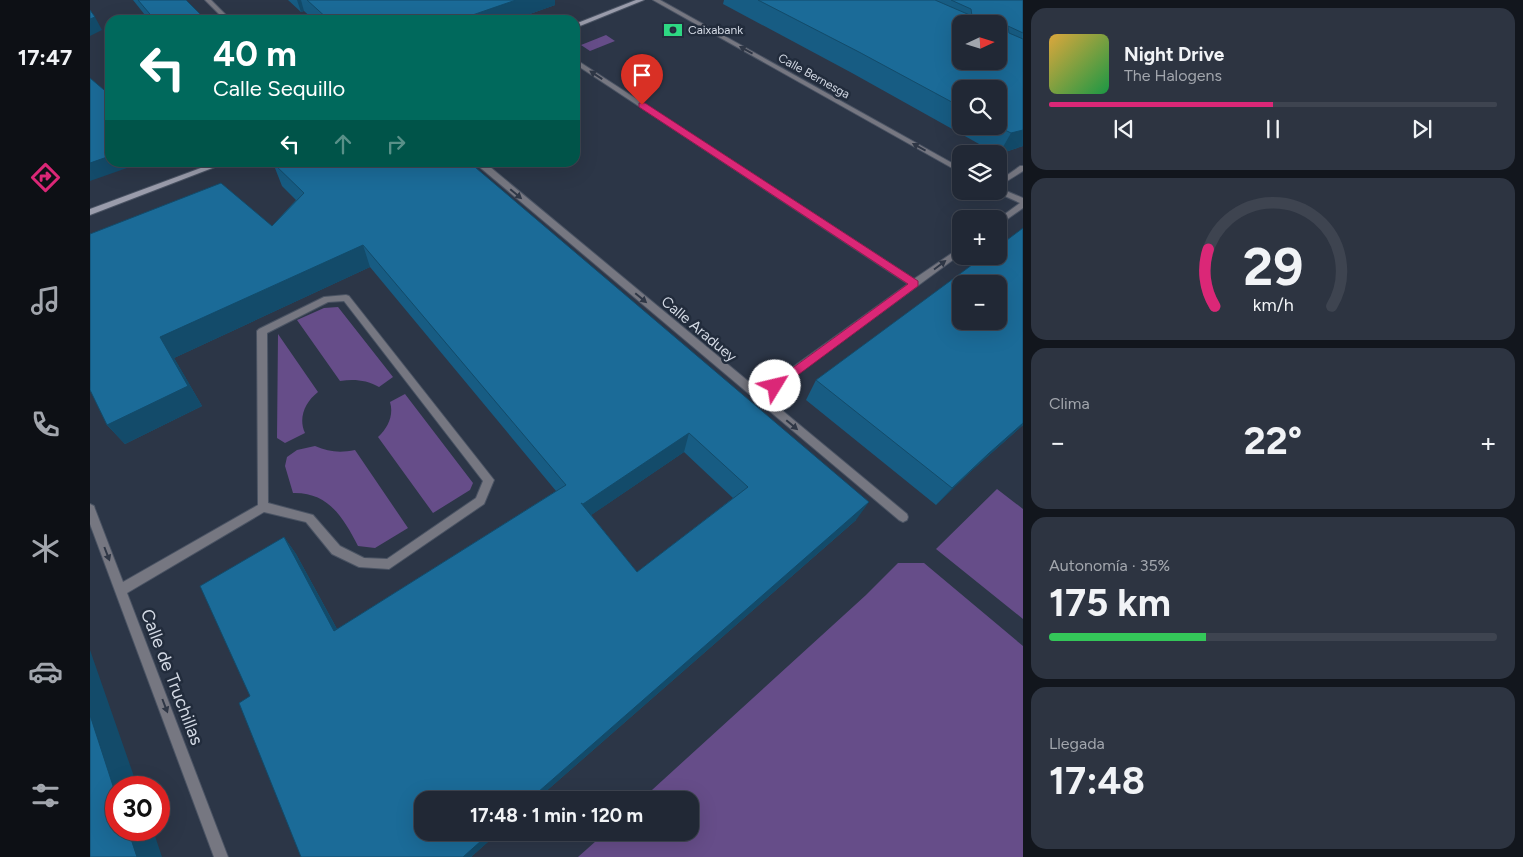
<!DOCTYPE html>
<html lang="es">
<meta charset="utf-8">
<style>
:root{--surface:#212835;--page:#2d3441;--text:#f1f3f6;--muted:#a2a6ad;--line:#3e4450;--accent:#db2777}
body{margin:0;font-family:Figtree,sans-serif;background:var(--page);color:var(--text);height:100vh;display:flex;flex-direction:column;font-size:19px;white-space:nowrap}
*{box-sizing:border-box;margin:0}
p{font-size:16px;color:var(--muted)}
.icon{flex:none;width:28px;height:28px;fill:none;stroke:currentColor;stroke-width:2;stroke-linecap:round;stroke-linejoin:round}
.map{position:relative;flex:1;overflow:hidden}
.sheet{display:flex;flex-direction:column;gap:8px;padding:8px;background:#12161d;width:500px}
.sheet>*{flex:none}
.guide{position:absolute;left:15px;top:15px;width:475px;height:152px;border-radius:15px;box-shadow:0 5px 20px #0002,0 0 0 1px var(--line);background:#00695c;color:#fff;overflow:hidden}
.needle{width:32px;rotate:86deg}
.fabs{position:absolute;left:862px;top:15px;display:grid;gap:10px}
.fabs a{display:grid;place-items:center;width:55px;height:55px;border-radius:10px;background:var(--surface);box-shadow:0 5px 20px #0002,0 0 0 1px var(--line);font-size:25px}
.speed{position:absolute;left:15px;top:776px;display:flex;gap:10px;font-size:25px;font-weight:700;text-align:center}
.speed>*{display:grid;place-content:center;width:65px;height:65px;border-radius:50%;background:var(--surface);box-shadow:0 5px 20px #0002,0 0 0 1px var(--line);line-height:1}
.speed .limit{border:8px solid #d22;background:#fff;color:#111}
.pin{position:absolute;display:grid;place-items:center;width:42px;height:42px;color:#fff;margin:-51px -21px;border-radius:50% 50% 50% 0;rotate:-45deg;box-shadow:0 0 5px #0007}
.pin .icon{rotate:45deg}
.me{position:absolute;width:55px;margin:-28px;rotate:54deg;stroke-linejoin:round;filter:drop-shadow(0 0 4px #0008)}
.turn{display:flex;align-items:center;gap:18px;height:105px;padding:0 25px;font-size:22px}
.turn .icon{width:65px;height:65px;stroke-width:2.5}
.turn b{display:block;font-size:35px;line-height:42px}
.lanes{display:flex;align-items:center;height:48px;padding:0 25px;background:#0003;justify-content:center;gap:25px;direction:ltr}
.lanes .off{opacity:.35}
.big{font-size:38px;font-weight:700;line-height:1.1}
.sheet .card{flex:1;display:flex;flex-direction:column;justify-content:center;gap:8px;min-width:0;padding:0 18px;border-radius:15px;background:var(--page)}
.sheet .dial{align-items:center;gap:0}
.dial svg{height:130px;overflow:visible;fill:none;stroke:var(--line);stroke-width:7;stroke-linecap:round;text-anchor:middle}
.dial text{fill:var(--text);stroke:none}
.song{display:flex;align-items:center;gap:15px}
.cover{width:60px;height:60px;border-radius:8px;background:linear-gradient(135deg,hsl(40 70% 55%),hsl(140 70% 35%))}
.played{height:5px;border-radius:2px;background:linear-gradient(90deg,var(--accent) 50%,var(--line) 50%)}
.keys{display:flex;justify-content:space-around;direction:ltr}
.heat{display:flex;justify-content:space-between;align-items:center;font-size:28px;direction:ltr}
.charge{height:8px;border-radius:4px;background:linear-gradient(90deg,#34c759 35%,var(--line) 0)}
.trip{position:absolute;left:324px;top:791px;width:285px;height:50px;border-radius:15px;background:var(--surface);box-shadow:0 5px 20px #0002,0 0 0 1px var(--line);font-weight:700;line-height:50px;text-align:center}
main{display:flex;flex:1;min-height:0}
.tabs{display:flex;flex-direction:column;width:90px;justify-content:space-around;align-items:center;background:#0d1015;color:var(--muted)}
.tabs .icon{width:35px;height:35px}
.tabs .active{color:var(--accent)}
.tabs b{font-size:22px;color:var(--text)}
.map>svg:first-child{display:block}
.green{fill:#664d89}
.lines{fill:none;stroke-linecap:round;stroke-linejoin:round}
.lane-casing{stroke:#4a5363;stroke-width:2}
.street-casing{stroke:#4a5363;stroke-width:2}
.secondary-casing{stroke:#4a5363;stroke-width:2}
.lane{fill:#767781;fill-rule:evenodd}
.street{fill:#767781;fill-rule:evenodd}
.secondary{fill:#9a9cab;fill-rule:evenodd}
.wall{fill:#175c83;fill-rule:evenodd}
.shaded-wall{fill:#134b6a}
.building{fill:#1b6b98;stroke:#134b6a;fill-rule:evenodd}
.oneway{fill:#2f3746}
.route{fill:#db2777;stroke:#8e194d}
.labels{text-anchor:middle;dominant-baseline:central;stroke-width:5;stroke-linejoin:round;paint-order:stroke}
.far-poi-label{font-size:12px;fill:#d3d9e4;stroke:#222c3c;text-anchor:start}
.far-street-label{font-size:12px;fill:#d3d9e4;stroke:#222c3c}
.street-label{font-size:15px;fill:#d3d9e4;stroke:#222c3c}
.near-street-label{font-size:18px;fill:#d3d9e4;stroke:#222c3c}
</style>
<main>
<nav class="tabs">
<b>17:47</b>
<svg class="icon active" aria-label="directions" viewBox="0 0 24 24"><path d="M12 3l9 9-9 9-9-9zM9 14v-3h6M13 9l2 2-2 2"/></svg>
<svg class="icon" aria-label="music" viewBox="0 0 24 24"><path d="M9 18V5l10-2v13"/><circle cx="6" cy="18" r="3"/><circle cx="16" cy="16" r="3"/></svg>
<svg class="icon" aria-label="phone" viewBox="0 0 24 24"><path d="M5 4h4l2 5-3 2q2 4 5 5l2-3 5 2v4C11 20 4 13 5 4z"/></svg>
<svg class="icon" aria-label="climate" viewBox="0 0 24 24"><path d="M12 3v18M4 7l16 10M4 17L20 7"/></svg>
<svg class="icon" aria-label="car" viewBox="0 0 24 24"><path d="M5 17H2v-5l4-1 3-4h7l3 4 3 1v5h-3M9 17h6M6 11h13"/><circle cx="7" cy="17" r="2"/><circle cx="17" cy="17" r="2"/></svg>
<svg class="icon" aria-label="filters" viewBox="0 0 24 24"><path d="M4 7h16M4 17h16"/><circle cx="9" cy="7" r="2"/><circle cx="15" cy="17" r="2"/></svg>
</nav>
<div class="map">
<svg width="933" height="857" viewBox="0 0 933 857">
<rect width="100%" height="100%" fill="#2c3647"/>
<!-- green -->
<path class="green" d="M516 35 525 41 500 51 491 45Z
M248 307 303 377 289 387C276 380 265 379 250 381L207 320 234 308Z
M188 334 228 392C215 402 208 418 215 433L195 443 187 438Z
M315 394 383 483 380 490 343 513 288 437C298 428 304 415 300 402Z
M225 446C239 452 250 453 265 450L318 528 285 548 268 546C253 517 238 492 203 493L195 466 197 457 207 450Z
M907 489 933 509V619L846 549Z
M808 563H834L933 646V857H488L515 833 600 832V800H551L776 595Z"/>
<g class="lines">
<!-- lane casing -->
<g class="lane-casing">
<path id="lane" d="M930 166H933V171L909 186V181Z"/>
</g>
<!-- street casing -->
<g class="street-casing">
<path id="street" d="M115 0H121L141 20H135Z
M563 0H570L871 168V173Z
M485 59 824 279 871 247V254L676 397 817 514 818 517 817 520 813 522 809 520 386 164V162H394L670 391 818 284 485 64Z
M909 188 933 198V208L909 225 908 219 930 203 906 192 909 191Z
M256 295 259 296 404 480 394 504 299 569 269 567 242 554 216 522 174 512 37 593 138 857H124L0 524V504L4 506 5 509 33 582 168 505 167 331 169 329 234 297ZM254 301 393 481 386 498 297 559 274 558 250 546 223 515 178 503 177 333 238 302Z"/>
</g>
<!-- secondary casing -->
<g class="secondary-casing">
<path id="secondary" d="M546 0H554L485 28V24Z
M127 162H138L0 215V209Z"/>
</g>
<!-- lane -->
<use href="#lane" class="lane"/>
<!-- street -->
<use href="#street" class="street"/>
<!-- secondary -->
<use href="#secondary" class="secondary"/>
</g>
<!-- wall -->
<path class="wall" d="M43 0H96L116 20H59Z
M198 0H465V5L423 20H224L214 11 211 12Z
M634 0H933V146L909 154H907L762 73 633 4ZM871 89 909 126H871Z
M183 163 766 520 446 800H332V832H409L381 857H211L160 696 194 537 206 554 247 629 466 491 280 267 84 358 112 406 35 444 17 425 182 226 206 200 192 186ZM594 452 643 498 547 572 501 515Z
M933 228V425L880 472 846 505 716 400 726 380Z"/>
<!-- shaded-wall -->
<path class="shaded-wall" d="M207 0H211L214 11 211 12Z
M426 0H465V5L423 20H368Z
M5 17 12 30 0 36V19Z
M933 130V146L909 154 921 133Z
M20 156V162H54L0 181V163Z
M273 245 280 267 84 358 112 406 35 444 17 425 70 337Z
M933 423V425L880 472 846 505 862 488 898 454Z
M599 433 594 452 491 522 493 504Z
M779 502 766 520 446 800H439Z
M194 537 206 554 255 644 244 631Z
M0 650 48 788H26V795L0 715Z
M38 830H63L72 857H47Z
M401 832H409L381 857H373Z"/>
<!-- building -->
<path class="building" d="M48 0H96L116 20H65Z
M217 0H426L368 20H239Z
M668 0H845L882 16 881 9 861 0H933V33L918 26 919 33 933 39V130L921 133 907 126H909V89H871V107L769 52ZM871 24H909V61H871Z
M0 10 5 17 0 19Z
M0 78 20 95V156L0 163Z
M186 162H379L779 502 439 800H332V832H401L373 857H211L149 703 160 696 110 586 194 537 244 631 476 485 273 245 70 337 98 386 17 425 0 390V234L131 183 182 226 214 193 183 163ZM599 433 658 487 547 572 491 503 493 504Z
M933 228V423L898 454 862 488 726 380 894 256H909V246ZM871 284H909V321H871Z
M0 715 26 795V830H38L47 857H0Z"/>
<!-- one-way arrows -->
<defs><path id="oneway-solid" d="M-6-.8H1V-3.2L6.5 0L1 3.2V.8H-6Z" transform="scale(1.25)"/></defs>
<g class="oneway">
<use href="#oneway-solid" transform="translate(656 50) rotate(-151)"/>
<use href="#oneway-solid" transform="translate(506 75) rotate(-147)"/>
<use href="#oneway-solid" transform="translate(829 147) rotate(-151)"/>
<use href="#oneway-solid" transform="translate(426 194) rotate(40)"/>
<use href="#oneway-solid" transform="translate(850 265) rotate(-37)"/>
<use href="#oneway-solid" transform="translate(551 298) rotate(40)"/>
<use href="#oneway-solid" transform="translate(702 425) rotate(40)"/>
<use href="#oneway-solid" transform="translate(17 554) rotate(69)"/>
<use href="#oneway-solid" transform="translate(75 706) rotate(69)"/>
</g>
<!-- route -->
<path class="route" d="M549 103H555L828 281V286L689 389H682L680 386 682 383 818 284 549 107Z"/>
<!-- icons -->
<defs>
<g id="bank-bare" transform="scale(1.5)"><path d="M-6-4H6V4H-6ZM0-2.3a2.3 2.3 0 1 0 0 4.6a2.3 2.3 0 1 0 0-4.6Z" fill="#2ed883" stroke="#222c3c" stroke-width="2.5" paint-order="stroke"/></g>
</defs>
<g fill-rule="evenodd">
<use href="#bank-bare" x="583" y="30"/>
</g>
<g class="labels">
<!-- far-poi labels -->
<g class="far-poi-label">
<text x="598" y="30">Caixabank</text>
</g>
<!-- far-street labels -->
<g class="far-street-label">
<text transform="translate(724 76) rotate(29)">Calle Bernesga</text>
</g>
<!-- street labels -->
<g class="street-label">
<text transform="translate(609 329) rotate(40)">Calle Araduey</text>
</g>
<!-- near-street labels -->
<g class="near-street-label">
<text transform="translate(82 677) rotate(69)">Calle de Truchillas</text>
</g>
</g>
</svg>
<div class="fabs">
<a><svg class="needle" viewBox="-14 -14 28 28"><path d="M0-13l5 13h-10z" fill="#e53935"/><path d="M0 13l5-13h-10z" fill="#a2a6ad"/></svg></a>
<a><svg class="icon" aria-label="search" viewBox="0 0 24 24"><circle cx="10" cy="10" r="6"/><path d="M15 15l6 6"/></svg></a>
<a><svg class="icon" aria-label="layers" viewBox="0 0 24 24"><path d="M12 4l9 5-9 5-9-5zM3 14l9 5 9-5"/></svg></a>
<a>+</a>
<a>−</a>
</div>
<div class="speed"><div class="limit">30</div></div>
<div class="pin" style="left:552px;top:105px;background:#d93025"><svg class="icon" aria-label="arrive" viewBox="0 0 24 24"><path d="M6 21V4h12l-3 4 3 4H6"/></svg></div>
<svg class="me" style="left:685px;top:386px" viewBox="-20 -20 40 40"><circle r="19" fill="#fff"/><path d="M0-13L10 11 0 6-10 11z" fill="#db2777"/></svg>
<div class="trip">17:48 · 1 min · 120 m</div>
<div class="guide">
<div class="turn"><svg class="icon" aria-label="left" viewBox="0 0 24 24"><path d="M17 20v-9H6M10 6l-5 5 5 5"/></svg><div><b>40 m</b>Calle Sequillo</div></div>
<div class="lanes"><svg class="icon" aria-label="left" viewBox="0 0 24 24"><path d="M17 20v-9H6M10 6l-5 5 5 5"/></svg><svg class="icon off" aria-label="ahead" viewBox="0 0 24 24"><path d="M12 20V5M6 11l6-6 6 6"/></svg><svg class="icon off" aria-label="right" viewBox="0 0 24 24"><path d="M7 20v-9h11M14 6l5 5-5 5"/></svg></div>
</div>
</div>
<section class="sheet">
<div class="card">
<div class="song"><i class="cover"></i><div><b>Night Drive</b><p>The Halogens</p></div></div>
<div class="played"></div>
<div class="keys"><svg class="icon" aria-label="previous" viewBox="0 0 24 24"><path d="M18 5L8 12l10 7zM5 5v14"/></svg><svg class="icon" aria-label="pause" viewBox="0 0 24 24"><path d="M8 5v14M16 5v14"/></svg><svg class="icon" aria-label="next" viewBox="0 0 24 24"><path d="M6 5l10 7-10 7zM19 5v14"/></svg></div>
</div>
<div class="card dial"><svg viewBox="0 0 100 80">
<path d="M14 69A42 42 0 1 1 86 69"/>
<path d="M14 69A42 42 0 0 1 10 34" stroke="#db2777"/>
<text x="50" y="56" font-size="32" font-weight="700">29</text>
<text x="50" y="72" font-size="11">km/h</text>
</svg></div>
<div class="card"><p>Clima</p>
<div class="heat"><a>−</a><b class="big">22°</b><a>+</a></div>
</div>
<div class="card"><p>Autonomía · 35%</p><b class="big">175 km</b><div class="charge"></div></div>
<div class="card"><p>Llegada</p><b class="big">17:48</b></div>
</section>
</main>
